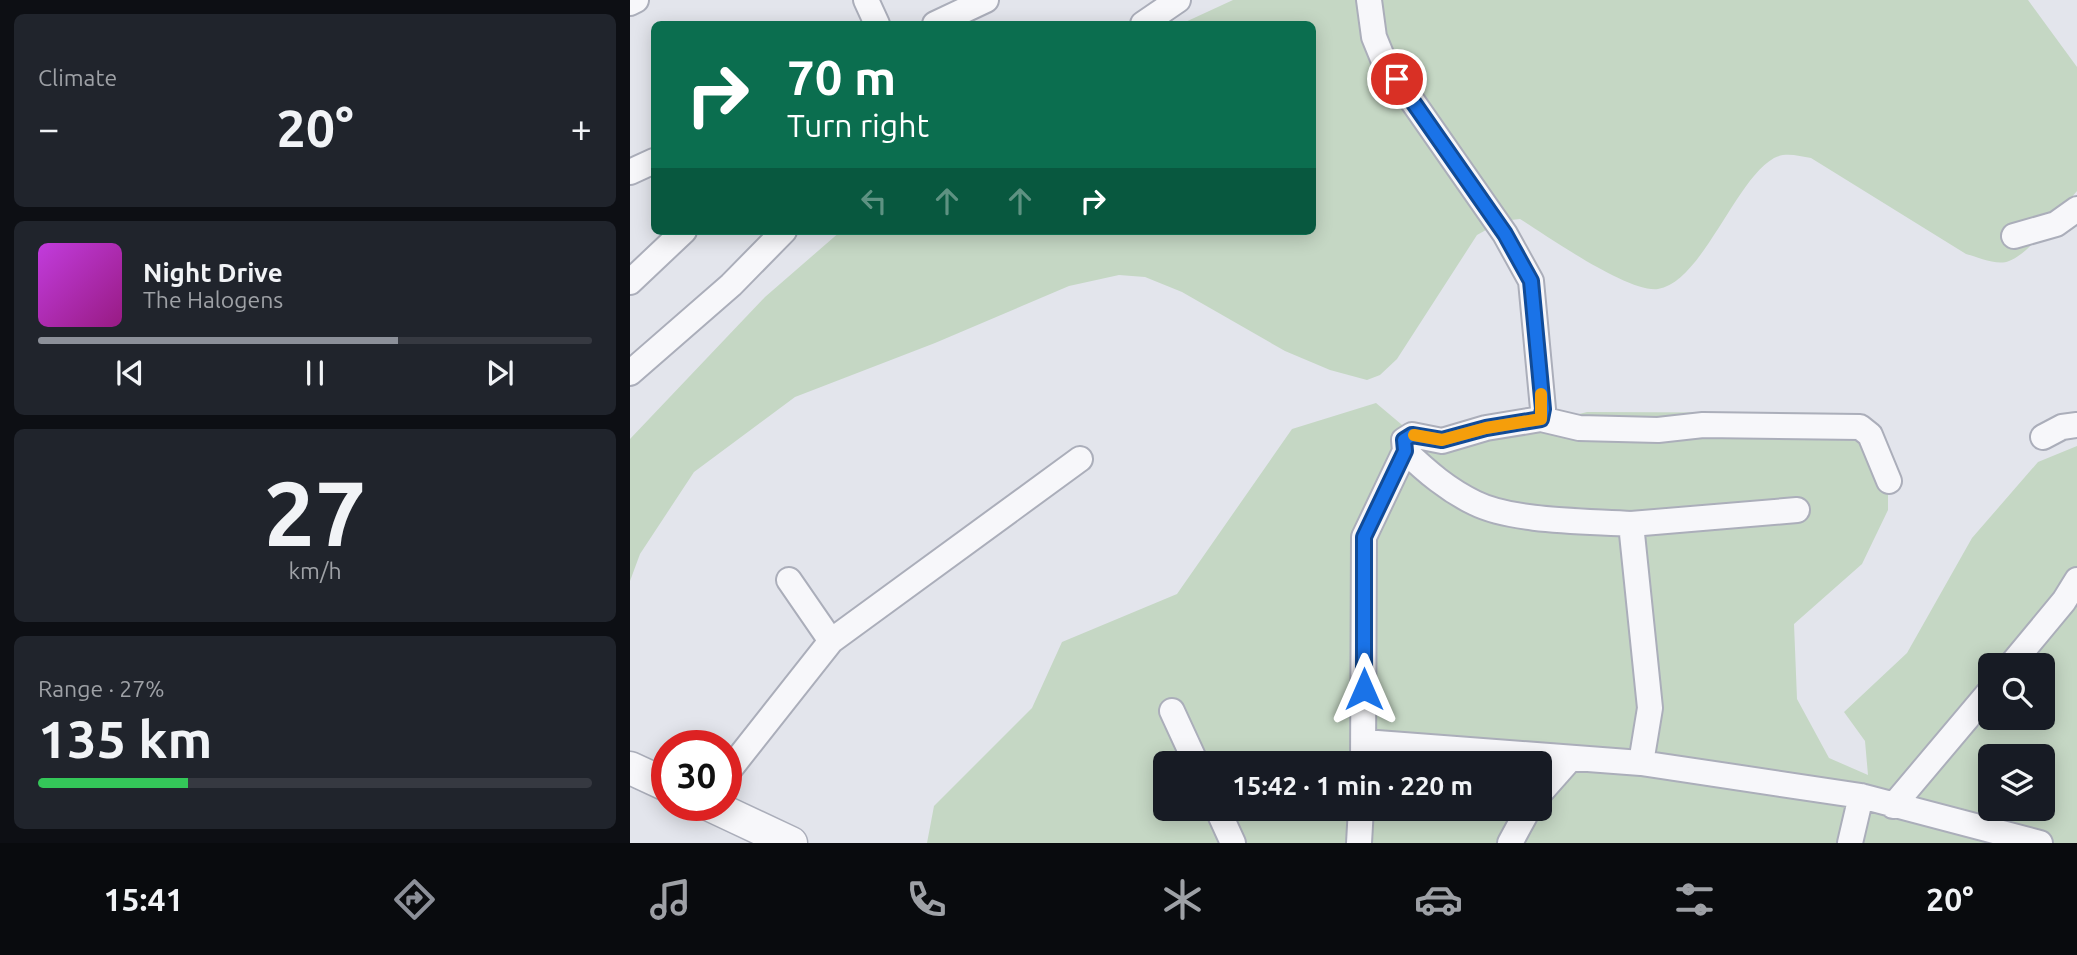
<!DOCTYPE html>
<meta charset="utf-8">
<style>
:root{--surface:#171b24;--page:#20242c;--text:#f1f3f6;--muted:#9ea1a6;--line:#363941;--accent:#8c9099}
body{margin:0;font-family:Ubuntu,sans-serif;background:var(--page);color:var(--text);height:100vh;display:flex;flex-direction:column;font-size:26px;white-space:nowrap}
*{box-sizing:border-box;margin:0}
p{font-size:23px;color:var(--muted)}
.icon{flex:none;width:38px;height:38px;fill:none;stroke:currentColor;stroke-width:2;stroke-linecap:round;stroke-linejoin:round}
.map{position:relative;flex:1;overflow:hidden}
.panel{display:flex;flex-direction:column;gap:14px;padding:14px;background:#0d0f14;width:630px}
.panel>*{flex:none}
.banner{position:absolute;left:21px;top:21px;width:665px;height:214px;border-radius:10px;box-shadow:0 4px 18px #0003;background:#0b6e4f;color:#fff;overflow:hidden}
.buttons{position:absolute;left:1348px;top:653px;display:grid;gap:14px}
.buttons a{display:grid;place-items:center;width:77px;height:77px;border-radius:10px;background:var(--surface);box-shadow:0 4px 18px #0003;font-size:35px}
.speed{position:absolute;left:21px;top:730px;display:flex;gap:14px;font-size:35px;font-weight:700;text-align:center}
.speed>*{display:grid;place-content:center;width:91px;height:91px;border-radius:50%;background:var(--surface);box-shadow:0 4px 18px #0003;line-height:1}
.speed .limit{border:10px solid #d22;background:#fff;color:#111}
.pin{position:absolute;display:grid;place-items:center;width:60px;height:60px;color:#fff;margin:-30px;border:4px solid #fff;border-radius:50%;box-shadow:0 2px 7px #0007}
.me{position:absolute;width:77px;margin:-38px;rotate:0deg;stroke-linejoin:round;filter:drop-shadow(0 0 5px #0008)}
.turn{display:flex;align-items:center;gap:24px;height:147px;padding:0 21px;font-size:32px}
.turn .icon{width:91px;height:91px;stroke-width:2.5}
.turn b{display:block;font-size:49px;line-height:60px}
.lanes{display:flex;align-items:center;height:66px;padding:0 21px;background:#0003;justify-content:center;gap:35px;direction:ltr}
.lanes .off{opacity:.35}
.big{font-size:52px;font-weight:600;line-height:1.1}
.panel .card{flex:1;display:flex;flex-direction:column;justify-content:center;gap:10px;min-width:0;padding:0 24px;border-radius:10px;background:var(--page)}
.panel .dial{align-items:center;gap:0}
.dial b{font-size:91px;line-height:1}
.song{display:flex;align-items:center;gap:21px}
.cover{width:84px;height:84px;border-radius:10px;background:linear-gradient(135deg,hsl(290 70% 55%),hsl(310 70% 35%))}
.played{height:7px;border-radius:4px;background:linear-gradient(90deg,var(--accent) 65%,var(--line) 65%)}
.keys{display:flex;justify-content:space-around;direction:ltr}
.heat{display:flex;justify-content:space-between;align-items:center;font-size:38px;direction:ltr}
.charge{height:10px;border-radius:5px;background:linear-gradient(90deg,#34c759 27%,var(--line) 0)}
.trip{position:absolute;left:523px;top:751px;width:399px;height:70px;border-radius:10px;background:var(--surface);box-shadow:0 4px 18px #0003;font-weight:600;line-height:70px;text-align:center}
.tabs{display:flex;height:112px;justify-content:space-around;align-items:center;background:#090b0e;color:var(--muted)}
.tabs .icon{width:49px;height:49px}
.tabs .current{color:var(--accent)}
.tabs b{font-size:32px;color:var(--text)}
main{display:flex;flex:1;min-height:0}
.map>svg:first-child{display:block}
.green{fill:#c5d7c4;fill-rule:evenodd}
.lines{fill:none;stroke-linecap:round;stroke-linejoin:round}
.minor-casing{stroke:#abaeba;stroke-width:28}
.tertiary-casing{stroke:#abaeba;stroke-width:35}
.minor{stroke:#f7f7fa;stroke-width:24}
.tertiary{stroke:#f7f7fa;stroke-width:32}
.route-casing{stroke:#114b97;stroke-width:18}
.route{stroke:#1a73e8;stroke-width:12}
.slow{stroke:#f59e0b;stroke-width:12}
</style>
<main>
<section class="panel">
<div class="card"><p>Climate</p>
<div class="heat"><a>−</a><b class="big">20°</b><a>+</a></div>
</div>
<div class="card">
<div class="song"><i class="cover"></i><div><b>Night Drive</b><p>The Halogens</p></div></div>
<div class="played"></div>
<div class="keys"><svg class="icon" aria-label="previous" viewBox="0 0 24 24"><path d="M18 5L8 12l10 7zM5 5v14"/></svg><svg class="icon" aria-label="pause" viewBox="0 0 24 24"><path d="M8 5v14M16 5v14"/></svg><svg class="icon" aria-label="next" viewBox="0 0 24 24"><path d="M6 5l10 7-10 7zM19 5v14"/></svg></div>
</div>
<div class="card dial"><b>27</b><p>km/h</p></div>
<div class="card"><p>Range · 27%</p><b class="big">135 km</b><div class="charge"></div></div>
</section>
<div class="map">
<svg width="1447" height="843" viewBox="0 0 1447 843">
<rect width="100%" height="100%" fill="#e3e5ec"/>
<!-- green -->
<path class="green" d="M603 0H1398L1447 67V191C1431 209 1401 253 1379 261 1367 266 1348 257 1336 254L1181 158C1169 156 1155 152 1144 158 1105 180 1072 282 1028 289 998 293 917 236 890 219L872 221 847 235 767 359 750 375 737 380 700 370 655 351 552 292 515 277 489 275 439 286 305 343 165 397 64 472 10 554 0 581V439L135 297 211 231H682V24H551Z
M746 403 803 451 957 412 1221 413 1258 460V510L1232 564 1164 624 1167 699 1199 758 1238 775 1235 741 1214 712 1277 653 1342 538 1408 462 1447 446V843H297L304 806 402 708 432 642 547 594 662 429ZM1360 665H1412V718H1360ZM1360 756H1412V808H1360ZM536 763H910V808H536Z"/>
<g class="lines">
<!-- minor casing -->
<g class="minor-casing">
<path id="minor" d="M236 0 247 24
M739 0 744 37 753 59 875 234 901 281 913 409 911 419 856 428 812 441 782 435 774 440 775 451
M0 3 6 0
M305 24 356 0
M513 24 548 0
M0 172 24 161
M1384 236 1426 224 1447 209
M0 282 54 231
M0 373 101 285 154 231
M911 419 949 428 1028 430 1073 425 1230 427 1240 435 1259 481
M1413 437 1432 427 1447 425
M1001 524 1167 510
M159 580 201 641
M1381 665 1434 601 1447 580
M542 711 566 763
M734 742 1011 763 1231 796 1410 843
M733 763 734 537 775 451C797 472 818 490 845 503 883 522 958 521 1001 524L1020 708 1011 763
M96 774 201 641 450 459
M910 793 941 758
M1263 806 1360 691
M587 808 603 843
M729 843 731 808
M880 843 899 808
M1220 843 1231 796"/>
</g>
<!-- tertiary casing -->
<g class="tertiary-casing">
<path id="tertiary" d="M0 768 37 785
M80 805 161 843"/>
</g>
<!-- minor -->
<use href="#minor" class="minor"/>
<!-- tertiary -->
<use href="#tertiary" class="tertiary"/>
</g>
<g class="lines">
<!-- route casing -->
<g class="route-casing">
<path id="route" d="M734 689V537L775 451 774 440 782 435 812 440 856 428 911 419 913 409 901 281 875 234 767 79"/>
</g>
<!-- route -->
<use href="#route" class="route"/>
<!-- slow -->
<path class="slow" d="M784 435 812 440 856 428 911 419V394"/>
</g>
</svg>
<div class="buttons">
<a><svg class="icon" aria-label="search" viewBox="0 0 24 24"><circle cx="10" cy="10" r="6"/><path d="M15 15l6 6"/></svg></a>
<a><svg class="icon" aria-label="layers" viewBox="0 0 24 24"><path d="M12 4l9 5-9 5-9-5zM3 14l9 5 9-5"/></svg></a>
</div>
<div class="speed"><div class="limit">30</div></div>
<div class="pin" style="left:767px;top:79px;background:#d93025"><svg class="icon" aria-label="arrive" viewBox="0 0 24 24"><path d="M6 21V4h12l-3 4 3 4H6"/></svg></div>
<svg class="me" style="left:734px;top:689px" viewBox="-20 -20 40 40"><path d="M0-17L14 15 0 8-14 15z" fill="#1a73e8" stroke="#fff" stroke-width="4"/></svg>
<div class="trip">15:42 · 1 min · 220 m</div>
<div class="banner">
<div class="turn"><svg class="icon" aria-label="right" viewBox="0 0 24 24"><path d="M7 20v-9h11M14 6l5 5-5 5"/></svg><div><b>70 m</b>Turn right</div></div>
<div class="lanes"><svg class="icon off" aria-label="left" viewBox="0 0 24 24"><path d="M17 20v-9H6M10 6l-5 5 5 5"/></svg><svg class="icon off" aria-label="ahead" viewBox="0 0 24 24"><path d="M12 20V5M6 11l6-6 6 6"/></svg><svg class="icon off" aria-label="ahead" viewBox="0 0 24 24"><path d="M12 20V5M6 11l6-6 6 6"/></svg><svg class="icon" aria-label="right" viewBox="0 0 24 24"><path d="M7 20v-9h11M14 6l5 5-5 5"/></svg></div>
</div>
</div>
</main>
<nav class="tabs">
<b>15:41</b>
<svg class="icon current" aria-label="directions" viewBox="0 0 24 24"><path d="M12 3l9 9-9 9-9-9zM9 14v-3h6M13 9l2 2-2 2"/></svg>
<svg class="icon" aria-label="music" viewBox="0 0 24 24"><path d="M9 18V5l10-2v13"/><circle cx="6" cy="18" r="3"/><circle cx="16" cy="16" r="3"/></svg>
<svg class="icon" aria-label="phone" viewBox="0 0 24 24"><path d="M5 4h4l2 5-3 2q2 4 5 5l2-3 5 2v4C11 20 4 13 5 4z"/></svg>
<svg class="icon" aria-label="climate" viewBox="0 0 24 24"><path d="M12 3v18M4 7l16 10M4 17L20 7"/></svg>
<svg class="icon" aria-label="car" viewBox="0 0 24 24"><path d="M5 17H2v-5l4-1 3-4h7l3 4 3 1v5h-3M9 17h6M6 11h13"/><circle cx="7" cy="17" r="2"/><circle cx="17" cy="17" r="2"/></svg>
<svg class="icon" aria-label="filters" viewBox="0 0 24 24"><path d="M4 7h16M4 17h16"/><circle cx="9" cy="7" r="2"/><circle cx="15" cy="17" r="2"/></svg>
<b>20°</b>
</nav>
